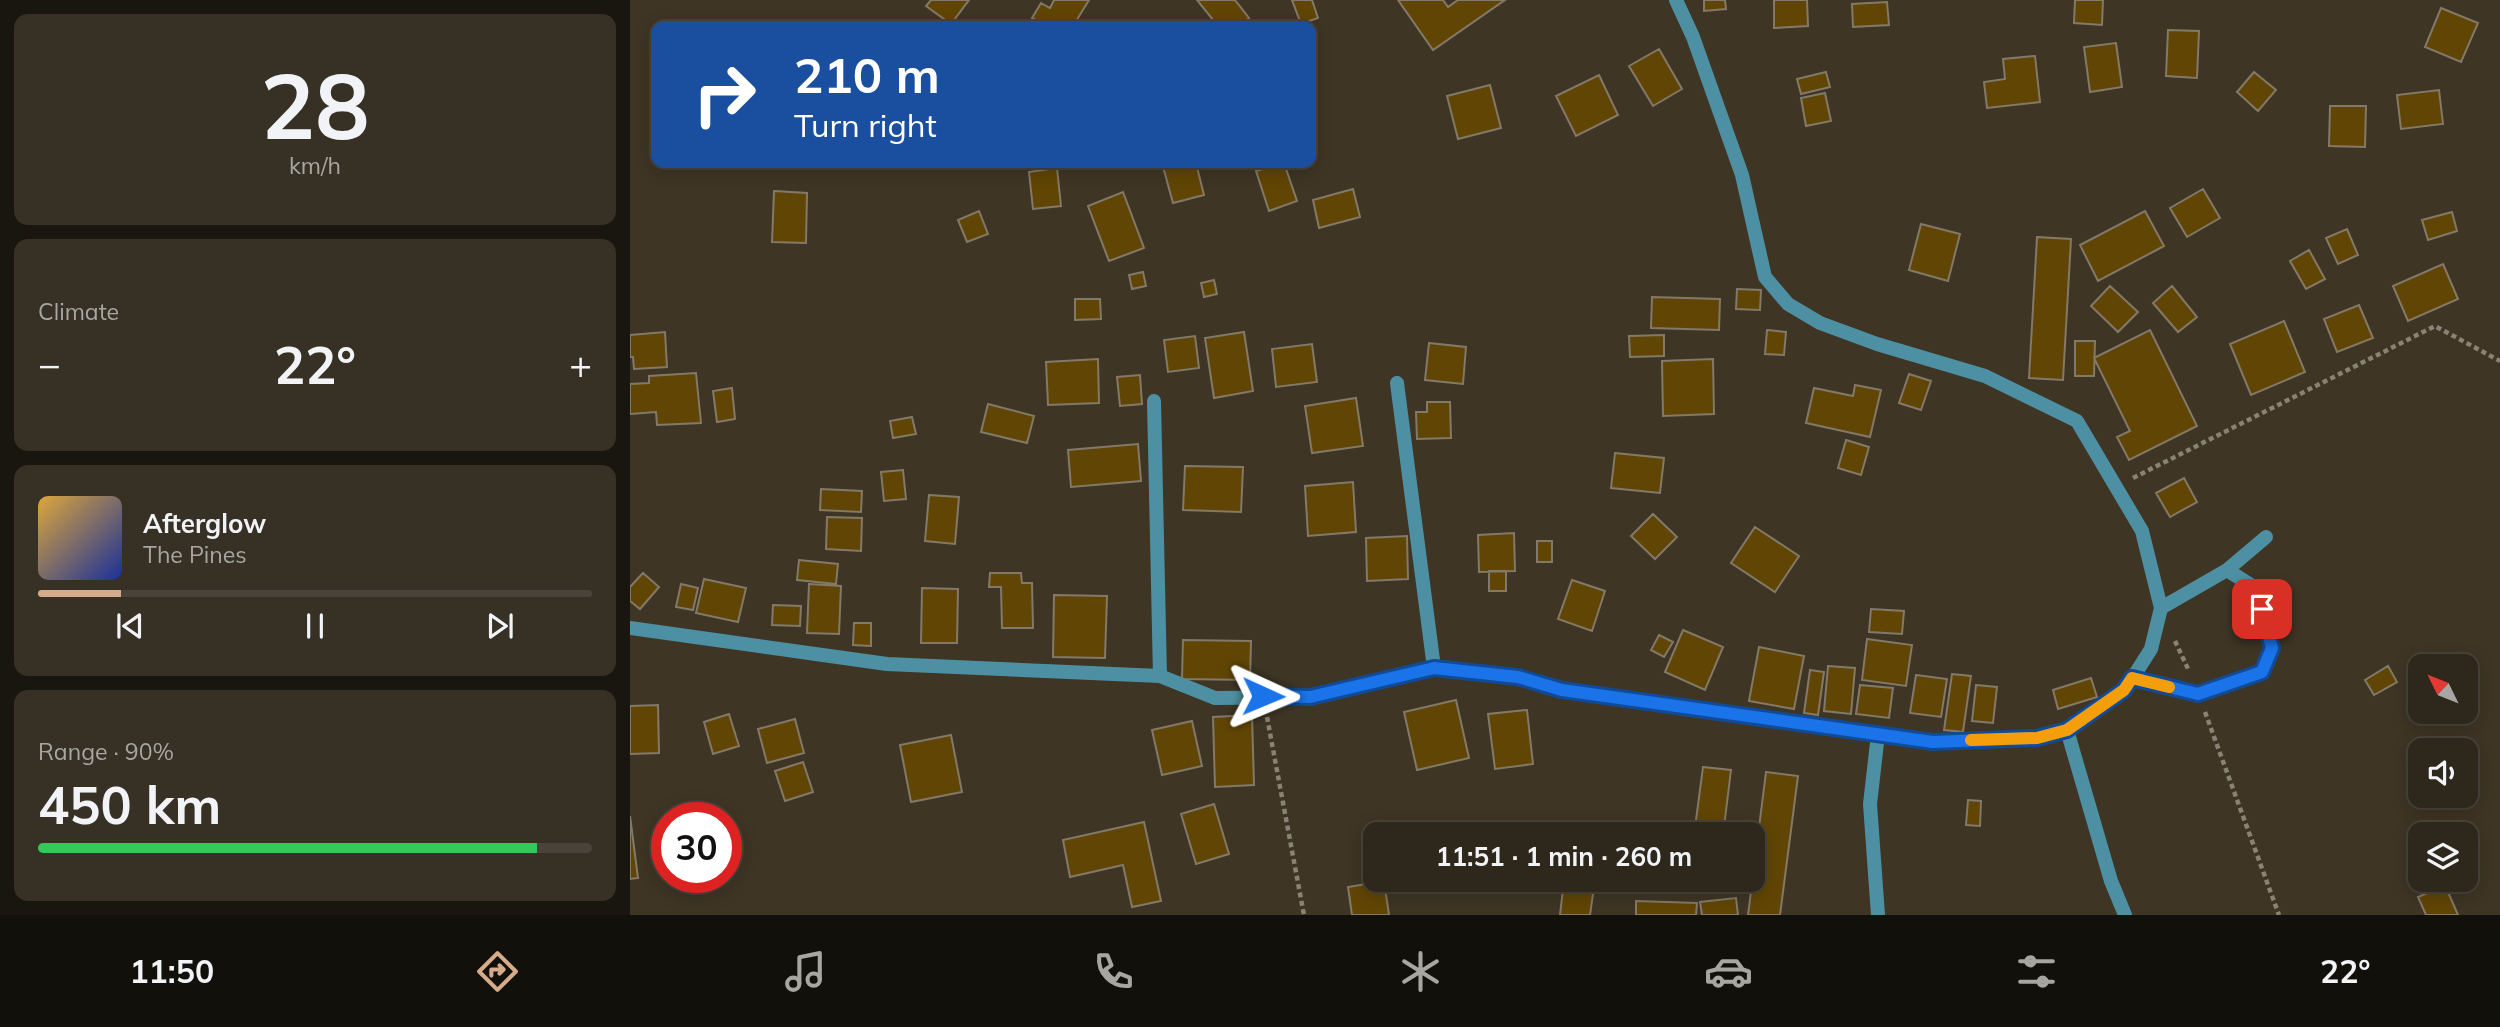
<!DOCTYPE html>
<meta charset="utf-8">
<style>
:root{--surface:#2e281c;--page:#363025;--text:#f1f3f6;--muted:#a7a6a3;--line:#49443b;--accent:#d6ab8b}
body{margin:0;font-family:Mulish,sans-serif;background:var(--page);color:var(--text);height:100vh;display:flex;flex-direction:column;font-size:26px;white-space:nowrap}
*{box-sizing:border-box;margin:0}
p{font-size:23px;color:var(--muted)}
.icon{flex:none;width:38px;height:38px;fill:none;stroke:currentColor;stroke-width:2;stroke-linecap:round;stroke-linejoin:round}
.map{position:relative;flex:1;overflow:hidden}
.sheet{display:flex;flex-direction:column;gap:14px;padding:14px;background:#19160f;width:630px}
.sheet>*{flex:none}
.top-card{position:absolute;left:21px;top:21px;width:665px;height:147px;border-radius:14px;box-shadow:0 4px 18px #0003,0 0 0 2px var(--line);background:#1a4fa0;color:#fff;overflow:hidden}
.needle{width:46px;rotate:313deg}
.buttons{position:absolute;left:1778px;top:654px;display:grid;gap:14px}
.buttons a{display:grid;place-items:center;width:70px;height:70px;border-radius:14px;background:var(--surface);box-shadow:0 4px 18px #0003,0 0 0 2px var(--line);font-size:35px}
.speed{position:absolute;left:21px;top:802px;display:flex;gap:14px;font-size:35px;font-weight:700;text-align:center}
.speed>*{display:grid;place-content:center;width:91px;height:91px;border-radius:50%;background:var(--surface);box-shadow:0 4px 18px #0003,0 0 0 2px var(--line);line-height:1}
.speed .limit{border:10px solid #d22;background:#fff;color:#111}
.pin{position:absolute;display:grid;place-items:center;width:60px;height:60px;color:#fff;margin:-30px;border-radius:14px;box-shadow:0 4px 10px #0006}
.me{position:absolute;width:77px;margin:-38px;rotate:91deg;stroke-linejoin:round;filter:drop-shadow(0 0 5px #0008)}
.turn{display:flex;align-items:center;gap:24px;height:147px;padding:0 28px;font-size:32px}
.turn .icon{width:91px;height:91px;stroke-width:2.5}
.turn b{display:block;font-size:49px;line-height:60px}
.big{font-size:52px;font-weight:700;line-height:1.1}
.sheet .tile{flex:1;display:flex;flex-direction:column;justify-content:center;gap:10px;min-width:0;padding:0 24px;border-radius:14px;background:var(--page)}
.sheet .dial{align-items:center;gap:0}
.dial b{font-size:91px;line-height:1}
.song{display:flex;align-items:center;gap:21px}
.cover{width:84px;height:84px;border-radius:10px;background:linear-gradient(135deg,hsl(40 70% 55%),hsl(230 70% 35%))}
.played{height:7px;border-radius:4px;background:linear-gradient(90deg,var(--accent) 15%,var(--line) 15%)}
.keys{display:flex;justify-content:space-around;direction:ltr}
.heat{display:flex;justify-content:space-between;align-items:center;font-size:38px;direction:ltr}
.charge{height:10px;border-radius:5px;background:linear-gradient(90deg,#34c759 90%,var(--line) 0)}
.trip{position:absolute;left:733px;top:822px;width:402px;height:70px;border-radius:14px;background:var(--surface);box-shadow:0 4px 18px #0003,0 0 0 2px var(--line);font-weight:700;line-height:70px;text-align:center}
.tab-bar{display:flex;height:112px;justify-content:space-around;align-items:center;background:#12100b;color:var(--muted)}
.tab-bar .icon{width:49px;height:49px}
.tab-bar .active{color:var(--accent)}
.tab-bar b{font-size:32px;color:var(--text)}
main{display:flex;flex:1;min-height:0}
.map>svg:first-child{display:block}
.building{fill:#614505;stroke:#837968;stroke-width:2}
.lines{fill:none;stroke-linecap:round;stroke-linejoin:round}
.path{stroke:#8a8275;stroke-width:4.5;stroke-dasharray:5 3.5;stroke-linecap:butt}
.service{stroke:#4e90a3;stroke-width:14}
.pedestrian{stroke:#4e90a3;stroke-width:14}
.minor{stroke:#4e90a3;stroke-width:14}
.route-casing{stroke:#114b97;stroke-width:18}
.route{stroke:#1a73e8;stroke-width:12}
.slow{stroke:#f59e0b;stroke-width:12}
</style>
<main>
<section class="sheet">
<div class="tile dial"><b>28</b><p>km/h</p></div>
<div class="tile"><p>Climate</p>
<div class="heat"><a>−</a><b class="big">22°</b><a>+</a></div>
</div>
<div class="tile">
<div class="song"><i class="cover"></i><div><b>Afterglow</b><p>The Pines</p></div></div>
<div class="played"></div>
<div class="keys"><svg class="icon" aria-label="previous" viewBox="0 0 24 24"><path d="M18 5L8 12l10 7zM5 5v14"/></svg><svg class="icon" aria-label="pause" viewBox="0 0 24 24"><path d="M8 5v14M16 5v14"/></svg><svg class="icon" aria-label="next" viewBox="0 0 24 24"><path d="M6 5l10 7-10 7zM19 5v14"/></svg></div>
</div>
<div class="tile"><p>Range · 90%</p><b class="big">450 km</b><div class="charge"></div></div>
</section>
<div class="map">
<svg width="1870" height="915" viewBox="0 0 1870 915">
<rect width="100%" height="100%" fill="#3e3525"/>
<!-- building -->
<path class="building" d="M301 0H339L321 24 296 6Z
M424 0H459L443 26H417L402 18 411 3 420 8Z
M567 0H605L619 18 608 26H588Z
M662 0H682L688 18 671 24Z
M768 0H813L818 7 828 0H875L803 50Z
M1074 0H1095L1096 9 1074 11Z
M1144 0H1177L1178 26 1144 28Z
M1445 0H1473L1472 25 1444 23Z
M1257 2 1259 25 1223 27 1222 4Z
M1811 8 1848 23 1831 62 1795 47Z
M1538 30 1569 31 1567 78 1536 76Z
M1486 43 1492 87 1460 92 1454 47Z
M1029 49 1052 89 1023 106 999 66Z
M1405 56 1410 102 1357 108 1354 82 1375 79 1373 59Z
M1196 72 1200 87 1171 94 1167 79Z
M1624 72 1646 90 1628 111 1607 92Z
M969 75 988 115 946 136 926 96Z
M860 85 871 128 828 139 817 96Z
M1809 90 1813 124 1771 129 1767 95Z
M1195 93 1201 121 1176 126 1171 98Z
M1700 106H1736L1735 147 1699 146Z
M532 163H566L574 195 543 203Z
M654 163 667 201 639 211 626 171Z
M427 168 431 206 403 209 399 172Z
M723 189 730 217 689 228 683 200Z
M1573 189 1590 218 1557 237 1540 208Z
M144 191 177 193 176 243 142 242Z
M493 192 514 248 479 261 458 206Z
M349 211 358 234 337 242 328 220Z
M1515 211 1534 246 1468 281 1450 245Z
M1822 212 1827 231 1798 240 1792 220Z
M1291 224 1330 234 1318 281 1279 270Z
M1717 229 1728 255 1708 264 1696 238Z
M1407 237 1441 239 1433 380 1399 378Z
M1679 250 1695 279 1676 289 1660 261Z
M1813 264 1828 299 1778 321 1763 286Z
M513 272 516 286 502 289 499 275Z
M584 280 587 294 574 297 571 283Z
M1480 286 1508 312 1488 332 1461 306Z
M1542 286 1567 317 1548 332 1523 303Z
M1107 289 1131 290 1130 310 1106 309Z
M1022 297 1090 299 1089 330 1021 328Z
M445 299H470L471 319 445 320Z
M1729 305 1743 338 1707 352 1694 319Z
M1654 321 1675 372 1621 395 1600 344Z
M1137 330 1156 332 1154 355 1135 354Z
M1520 330 1567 426 1499 460 1487 437 1500 431 1464 358Z
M35 332 37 367 4 369 3 357H0V335Z
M614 332 623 391 584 398 575 338Z
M1034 335V356L1000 357 999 336Z
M565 336 569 368 538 372 534 340Z
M1445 341H1465L1464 376H1445Z
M799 343 836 347 833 384 795 380Z
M682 344 687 382 646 387 642 349Z
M468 359 469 403 418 405 416 362Z
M1083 359 1084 414 1033 416 1032 361Z
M66 373 71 423 27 425 26 412 0 414V384L19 383V376Z
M1279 374 1301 381 1291 410 1269 403Z
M510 375 512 404 490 406 487 377Z
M1225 385 1251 390 1240 437 1176 423 1184 388 1223 396Z
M102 388 105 419 87 422 83 391Z
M726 398 733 446 682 453 675 406Z
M797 402H820L821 438 787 439 786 412H797Z
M358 404 404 416 397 443 351 432Z
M282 417 286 434 263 438 260 421Z
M1216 440 1239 447 1231 475 1208 468Z
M508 444 511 481 441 487 438 450Z
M985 453 1034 458 1030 493 981 488Z
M555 466 613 467 611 512 553 510Z
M273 470 276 499 254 501 251 472Z
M1554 478 1567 502 1540 517 1526 493Z
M723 482 726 532 678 536 675 486Z
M191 489 232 491 231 512 190 510Z
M299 495 329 497 325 544 295 541Z
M1023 514 1047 537 1025 559 1001 536Z
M197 517 232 518 231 551 196 549Z
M1125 527 1169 556 1145 592 1101 563Z
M884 533 885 571 849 572 848 535Z
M777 536 778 579 737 581 736 538Z
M907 541H922V562H907Z
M169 560 208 564 206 584 167 580Z
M859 571H876V591H859Z
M13 573 29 587 10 609 0 601V587Z
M360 573H391L392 583H402L403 628H372L371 587H359Z
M74 579 116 588 108 622 66 613Z
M942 580 975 591 962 631 928 619Z
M51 584 68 588 63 610 46 607Z
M179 584 211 586 209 634 177 633Z
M292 588 328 589 327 643H291Z
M424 595 477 596 475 658 423 657Z
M143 605 171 606 170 626 142 625Z
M1241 609 1274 611 1272 634 1239 632Z
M224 623H241V646L223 645Z
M1053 630 1093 647 1075 690 1035 672Z
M1029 635 1043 642 1034 657 1021 650Z
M1237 639 1282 645 1276 686 1232 680Z
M553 640 621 641 620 680 552 679Z
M1129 647 1174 656 1164 709 1119 701Z
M1198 666 1225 668 1221 714 1194 711Z
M1758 666 1767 682 1744 695 1735 680Z
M1180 670 1194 672 1188 715 1174 713Z
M1322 674 1341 676 1333 732 1314 730Z
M1286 675 1317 679 1311 717 1280 713Z
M1461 678 1467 697 1428 709 1423 690Z
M1230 685 1263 688 1259 718 1226 714Z
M1346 685 1367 687 1363 723 1342 721Z
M826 700 839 758 787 770 774 712Z
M28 705 29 753 0 754V706Z
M897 710 903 764 865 769 858 714Z
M99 714 109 746 83 754 74 722Z
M622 715 624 785 585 787 583 717Z
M165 719 174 753 137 763 128 729Z
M562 721 572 766 532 775 522 730Z
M321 735 332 792 281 802 270 745Z
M173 762 183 792 155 801 145 771Z
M1073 767 1101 770 1093 835H1064Z
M1136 772 1168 776 1150 915H1118Z
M1338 800 1351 801 1350 826 1336 825Z
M584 804 599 854 566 864 551 814Z
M0 816 8 878 0 879Z
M514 822 531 901 502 907 493 865 440 877 433 840Z
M934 880H965L960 915H930Z
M754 881 759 915H722L718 887Z
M1815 885 1828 915H1796L1788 897Z
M1106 898 1108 915H1072L1070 902Z
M1006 901 1067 903 1066 915H1006Z"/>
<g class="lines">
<!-- path -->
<path class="path" d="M1503 478 1805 326 1870 361
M1545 641 1559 671
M1575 712 1649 915
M637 717 674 915"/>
<!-- service -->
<path class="service" d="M1531 608 1597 570 1636 537
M1502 678 1568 693 1632 672 1641 647 1627 589 1597 570"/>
<!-- pedestrian -->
<path class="pedestrian" d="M767 383 804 668
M524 401 530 676
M1437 730 1481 881 1495 915"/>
<!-- minor -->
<path class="minor" d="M0 628 257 664 530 676 585 698 680 697 804 668 888 677 932 690 1303 742 1407 739 1437 730 1495 690 1521 649 1531 608 1512 531 1447 421 1355 376 1247 344 1190 323 1158 304 1135 277 1112 175 1063 37 1046 0
M1248 915 1240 804 1248 734"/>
</g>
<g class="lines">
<!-- route casing -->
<g class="route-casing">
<path id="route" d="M633 696 680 697 804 668 888 677 932 690 1303 742 1407 738 1437 730 1494 690 1502 678 1568 694 1632 672 1642 648 1632 609"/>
</g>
<!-- route -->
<use href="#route" class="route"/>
<!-- slow -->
<path class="slow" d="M1341 740 1407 738 1437 730 1494 690 1502 678 1539 687"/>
</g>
</svg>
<div class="buttons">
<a><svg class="needle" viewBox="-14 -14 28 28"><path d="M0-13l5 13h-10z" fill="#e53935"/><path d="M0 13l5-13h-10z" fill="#a7a6a3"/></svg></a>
<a><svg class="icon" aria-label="sound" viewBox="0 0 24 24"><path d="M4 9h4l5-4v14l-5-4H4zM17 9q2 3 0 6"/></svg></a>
<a><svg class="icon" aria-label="layers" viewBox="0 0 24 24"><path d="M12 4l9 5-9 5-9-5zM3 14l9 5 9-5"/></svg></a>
</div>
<div class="speed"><div class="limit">30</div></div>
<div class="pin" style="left:1632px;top:609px;background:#d93025"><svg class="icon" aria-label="arrive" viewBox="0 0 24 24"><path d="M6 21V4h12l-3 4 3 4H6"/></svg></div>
<svg class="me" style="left:633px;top:696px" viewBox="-20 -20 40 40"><path d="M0-17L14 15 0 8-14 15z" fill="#1a73e8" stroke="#fff" stroke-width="4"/></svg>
<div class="trip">11:51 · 1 min · 260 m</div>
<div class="top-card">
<div class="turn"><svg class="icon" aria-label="right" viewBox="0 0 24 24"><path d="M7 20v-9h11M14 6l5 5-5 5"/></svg><div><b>210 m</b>Turn right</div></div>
</div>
</div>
</main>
<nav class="tab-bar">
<b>11:50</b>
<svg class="icon active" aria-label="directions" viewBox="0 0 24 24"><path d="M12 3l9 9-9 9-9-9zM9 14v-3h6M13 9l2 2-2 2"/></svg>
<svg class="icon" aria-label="music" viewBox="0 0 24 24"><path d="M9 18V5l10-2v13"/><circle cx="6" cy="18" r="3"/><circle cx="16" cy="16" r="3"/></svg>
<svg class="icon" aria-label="phone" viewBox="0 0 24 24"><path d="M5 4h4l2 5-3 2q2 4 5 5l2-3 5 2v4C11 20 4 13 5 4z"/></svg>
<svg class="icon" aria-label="climate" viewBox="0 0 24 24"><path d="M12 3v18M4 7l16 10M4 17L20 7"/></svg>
<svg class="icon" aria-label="car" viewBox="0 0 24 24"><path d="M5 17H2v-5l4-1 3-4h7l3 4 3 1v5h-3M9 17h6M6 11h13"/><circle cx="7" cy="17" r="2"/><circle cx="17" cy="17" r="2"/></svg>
<svg class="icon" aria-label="filters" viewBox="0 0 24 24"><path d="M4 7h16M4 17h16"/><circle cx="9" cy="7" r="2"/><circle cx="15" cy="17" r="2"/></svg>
<b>22°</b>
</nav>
